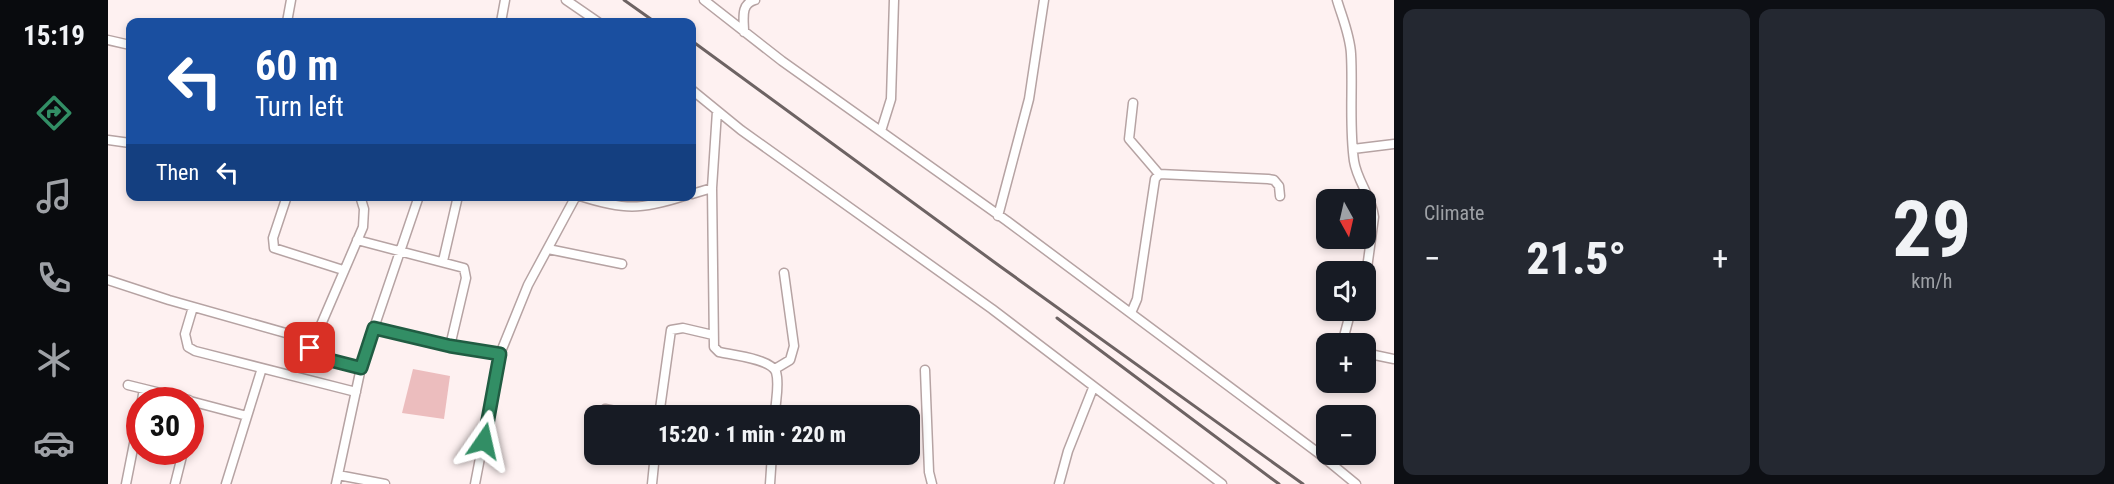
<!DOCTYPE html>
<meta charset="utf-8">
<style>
:root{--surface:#171b24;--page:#242831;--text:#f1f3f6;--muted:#9ea1a6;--accent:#328e65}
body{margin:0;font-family:"Roboto Condensed",sans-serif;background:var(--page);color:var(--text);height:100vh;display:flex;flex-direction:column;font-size:22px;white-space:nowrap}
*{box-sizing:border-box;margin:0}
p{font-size:20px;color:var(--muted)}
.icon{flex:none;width:33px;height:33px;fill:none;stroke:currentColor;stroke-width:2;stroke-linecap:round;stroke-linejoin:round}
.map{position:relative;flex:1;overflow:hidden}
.sheet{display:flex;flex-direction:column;gap:9px;padding:9px;background:#0d0f14;width:720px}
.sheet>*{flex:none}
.guide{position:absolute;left:18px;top:18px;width:570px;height:183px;border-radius:12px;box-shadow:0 3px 9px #0003;background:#1a4fa0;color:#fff;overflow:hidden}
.needle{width:39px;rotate:172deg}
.controls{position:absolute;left:1208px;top:189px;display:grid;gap:12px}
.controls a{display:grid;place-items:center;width:60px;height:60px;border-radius:12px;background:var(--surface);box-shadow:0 3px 9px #0003;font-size:30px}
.speed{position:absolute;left:18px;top:387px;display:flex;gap:12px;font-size:30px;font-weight:700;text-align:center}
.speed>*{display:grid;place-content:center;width:78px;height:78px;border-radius:50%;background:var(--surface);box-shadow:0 3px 9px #0003;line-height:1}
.speed .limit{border:9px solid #d22;background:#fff;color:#111}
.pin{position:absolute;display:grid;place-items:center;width:51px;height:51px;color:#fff;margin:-26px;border-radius:12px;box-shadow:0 3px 9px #0006}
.me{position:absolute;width:66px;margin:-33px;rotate:11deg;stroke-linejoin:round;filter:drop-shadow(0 0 4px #0008)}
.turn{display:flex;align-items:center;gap:21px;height:126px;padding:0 30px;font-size:27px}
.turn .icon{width:78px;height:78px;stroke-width:2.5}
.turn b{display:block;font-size:42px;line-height:51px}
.then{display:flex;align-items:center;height:57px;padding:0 30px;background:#0003;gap:12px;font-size:22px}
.big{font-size:45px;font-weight:800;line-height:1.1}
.sheet .widget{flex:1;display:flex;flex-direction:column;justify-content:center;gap:9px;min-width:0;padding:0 21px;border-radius:12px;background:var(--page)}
.sheet .dial{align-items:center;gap:0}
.dial b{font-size:78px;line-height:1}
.heat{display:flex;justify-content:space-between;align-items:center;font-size:33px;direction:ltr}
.sheet .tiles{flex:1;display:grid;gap:9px;grid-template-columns:repeat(2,1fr)}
.trip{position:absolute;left:476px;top:405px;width:336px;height:60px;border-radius:12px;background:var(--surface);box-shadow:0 3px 9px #0003;font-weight:800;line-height:60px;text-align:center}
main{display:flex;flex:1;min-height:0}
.tabs{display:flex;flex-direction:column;width:108px;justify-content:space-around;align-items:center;background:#090b0e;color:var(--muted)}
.tabs .icon{width:42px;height:42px}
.tabs .selected{color:var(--accent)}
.tabs b{font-size:27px;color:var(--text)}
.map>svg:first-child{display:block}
.green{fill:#ecbdbe}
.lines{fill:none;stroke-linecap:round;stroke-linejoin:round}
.minor-casing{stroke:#b6a3a3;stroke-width:11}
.minor{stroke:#fff;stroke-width:8}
.rail{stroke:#6d6363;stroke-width:3}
.route-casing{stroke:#205c42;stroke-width:15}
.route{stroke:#328e65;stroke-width:10}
</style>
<main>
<nav class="tabs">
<b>15:19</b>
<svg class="icon selected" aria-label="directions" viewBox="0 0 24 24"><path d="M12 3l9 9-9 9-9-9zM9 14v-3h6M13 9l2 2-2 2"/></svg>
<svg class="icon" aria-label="music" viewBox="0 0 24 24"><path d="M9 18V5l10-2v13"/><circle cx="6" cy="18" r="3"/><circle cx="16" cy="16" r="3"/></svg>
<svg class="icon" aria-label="phone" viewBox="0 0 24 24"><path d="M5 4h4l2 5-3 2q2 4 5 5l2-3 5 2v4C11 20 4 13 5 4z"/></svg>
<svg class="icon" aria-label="climate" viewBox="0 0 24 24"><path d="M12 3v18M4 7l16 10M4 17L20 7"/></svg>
<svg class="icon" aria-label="car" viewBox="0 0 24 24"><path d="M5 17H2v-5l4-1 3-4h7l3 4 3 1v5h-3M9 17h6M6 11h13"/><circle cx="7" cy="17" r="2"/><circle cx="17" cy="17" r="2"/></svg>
</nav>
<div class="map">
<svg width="1286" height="484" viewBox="0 0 1286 484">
<rect width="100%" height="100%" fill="#fef1f1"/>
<!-- green -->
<path class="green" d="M305 369 342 376 336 419 294 413Z"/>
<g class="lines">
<!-- minor casing -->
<g class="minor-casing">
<path id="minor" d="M458 0 490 22
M596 0 674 61 899 221 1209 452 1248 484
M1229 0C1234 17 1242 35 1243 54 1245 89 1241 125 1246 161 1249 181 1264 197 1266 217L1257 283
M179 22 183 0
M393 22 397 0
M636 32C636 19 632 4 647 0
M0 40 22 45
M584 90 633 130 884 309 1114 484
M1025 103 1021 139 1051 174
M609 111 604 188 606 347 611 352C625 355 663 359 668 372 672 385 667 402 667 416
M773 131 783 99 786 0
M0 140 22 143
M1245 149 1286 144
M584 194 604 188
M179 196 165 238 166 248 235 270
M472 196C515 210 533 210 576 196
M890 216 921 99 936 0
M249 240 356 268 358 278 342 346
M440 249 514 264
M335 261 350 196
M0 280 61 300 206 341 255 227 256 209 252 196
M85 307 77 334 80 347 87 351 248 392
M1023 313 1029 299 1047 179 1051 174 1160 179 1166 180 1171 186 1172 196
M266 328 342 346 392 354
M206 341 202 353 206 356 253 368
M1234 344 1243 310
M1257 353 1286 359
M667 369 682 360 686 346 676 273
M817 370 821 472 824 484
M20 385 81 400
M34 400 36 389
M82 401 139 416
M497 409 533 416
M82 416 86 402
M551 416 563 330 575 328 605 335
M230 475 277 484
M18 484 32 413
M67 484 75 452
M118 484 154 368
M228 484 254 363 311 196
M367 484 392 354 420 285 468 196
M544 484 547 454
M662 484 664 454
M951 484 960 451 985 388"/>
</g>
<!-- minor -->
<use href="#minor" class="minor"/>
<!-- rail -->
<path class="rail" d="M516 0 547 22
M584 41 893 267 1195 484
M949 318 1171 484"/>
</g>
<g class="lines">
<!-- route casing -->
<g class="route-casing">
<path id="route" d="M202 348V353L206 356 253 368 266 328 342 346 392 354 376 441"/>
</g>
<!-- route -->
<use href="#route" class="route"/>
</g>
</svg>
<div class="controls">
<a><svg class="needle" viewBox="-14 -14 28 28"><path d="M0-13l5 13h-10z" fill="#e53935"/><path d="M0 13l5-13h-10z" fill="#9ea1a6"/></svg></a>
<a><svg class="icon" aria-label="sound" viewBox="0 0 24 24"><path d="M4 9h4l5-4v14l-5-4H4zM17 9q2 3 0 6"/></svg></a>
<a>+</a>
<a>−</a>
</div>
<div class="speed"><div class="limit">30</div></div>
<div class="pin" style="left:202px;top:348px;background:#d93025"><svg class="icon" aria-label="arrive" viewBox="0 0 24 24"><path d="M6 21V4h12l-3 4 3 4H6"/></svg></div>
<svg class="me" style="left:376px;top:441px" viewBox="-20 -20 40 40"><path d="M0-17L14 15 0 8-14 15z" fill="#328e65" stroke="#fff" stroke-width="4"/></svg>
<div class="trip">15:20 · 1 min · 220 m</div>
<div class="guide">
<div class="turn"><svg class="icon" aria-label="left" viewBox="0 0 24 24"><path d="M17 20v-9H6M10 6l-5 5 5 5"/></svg><div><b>60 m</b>Turn left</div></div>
<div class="then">Then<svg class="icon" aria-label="left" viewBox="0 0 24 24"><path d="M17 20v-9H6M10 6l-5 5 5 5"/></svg></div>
</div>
</div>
<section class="sheet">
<div class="tiles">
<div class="widget"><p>Climate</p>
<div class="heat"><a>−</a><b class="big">21.5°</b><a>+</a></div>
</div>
<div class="widget dial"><b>29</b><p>km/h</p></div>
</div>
</section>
</main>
